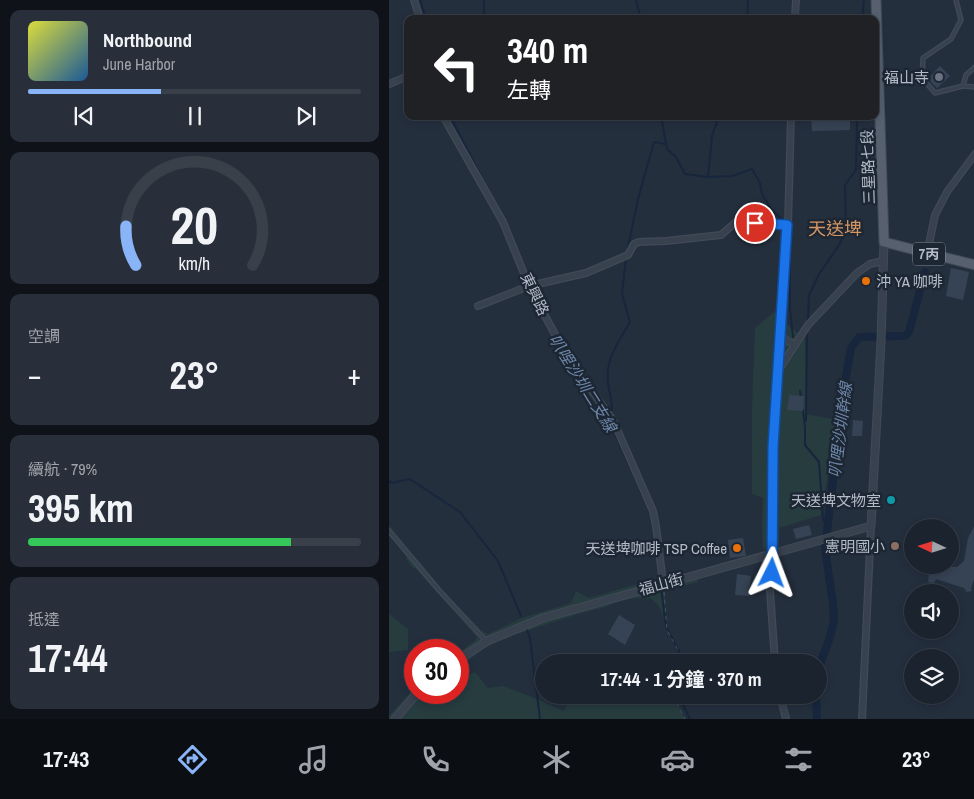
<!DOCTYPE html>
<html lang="zh-TW">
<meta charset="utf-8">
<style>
:root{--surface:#1b232e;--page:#282f3a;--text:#f1f3f6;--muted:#a0a4aa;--line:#39404a;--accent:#8ab4f8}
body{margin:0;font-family:"Archivo Narrow","Noto Sans TC",sans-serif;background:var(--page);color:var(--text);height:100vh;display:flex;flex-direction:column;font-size:19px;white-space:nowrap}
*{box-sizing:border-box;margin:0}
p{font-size:16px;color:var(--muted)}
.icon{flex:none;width:28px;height:28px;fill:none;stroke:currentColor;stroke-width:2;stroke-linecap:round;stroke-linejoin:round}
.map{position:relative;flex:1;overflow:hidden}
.drawer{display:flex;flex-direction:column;gap:10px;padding:10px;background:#0f1319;width:389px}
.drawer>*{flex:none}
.hud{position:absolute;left:15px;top:15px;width:475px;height:105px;border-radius:10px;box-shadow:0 2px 8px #0003,0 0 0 1px var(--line);background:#202124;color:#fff;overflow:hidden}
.needle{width:32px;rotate:274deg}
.buttons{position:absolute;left:515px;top:519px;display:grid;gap:10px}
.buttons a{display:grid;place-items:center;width:55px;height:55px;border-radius:50%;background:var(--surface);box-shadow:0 2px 8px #0003,0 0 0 1px var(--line);font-size:25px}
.speed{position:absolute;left:15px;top:639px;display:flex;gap:10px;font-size:25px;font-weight:700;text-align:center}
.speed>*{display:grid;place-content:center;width:65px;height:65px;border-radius:50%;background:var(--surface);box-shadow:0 2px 8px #0003,0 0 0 1px var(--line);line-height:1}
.speed .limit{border:8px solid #d22;background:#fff;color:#111}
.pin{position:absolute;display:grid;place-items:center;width:42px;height:42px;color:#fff;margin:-21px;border:2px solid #fff;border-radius:50%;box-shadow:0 1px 5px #0007}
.me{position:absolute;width:55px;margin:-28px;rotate:3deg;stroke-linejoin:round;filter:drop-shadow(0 0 4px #0008)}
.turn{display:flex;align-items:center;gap:18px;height:105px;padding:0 20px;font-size:22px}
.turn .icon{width:65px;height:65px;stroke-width:2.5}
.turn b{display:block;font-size:35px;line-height:42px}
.big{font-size:38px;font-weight:700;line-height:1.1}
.drawer .tile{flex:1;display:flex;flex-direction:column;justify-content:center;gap:8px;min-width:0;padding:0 18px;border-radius:10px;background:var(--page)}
.drawer .dial{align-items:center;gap:0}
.dial svg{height:130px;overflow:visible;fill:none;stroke:var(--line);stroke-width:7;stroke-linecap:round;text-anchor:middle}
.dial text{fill:var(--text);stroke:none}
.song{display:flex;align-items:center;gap:15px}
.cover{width:60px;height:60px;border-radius:8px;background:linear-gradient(135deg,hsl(60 70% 55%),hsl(210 70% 35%))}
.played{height:5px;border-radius:2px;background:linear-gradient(90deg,var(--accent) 40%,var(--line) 40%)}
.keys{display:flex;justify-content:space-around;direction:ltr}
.heat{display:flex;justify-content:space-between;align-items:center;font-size:28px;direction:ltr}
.charge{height:8px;border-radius:4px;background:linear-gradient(90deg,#34c759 79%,var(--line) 0)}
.trip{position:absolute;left:146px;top:654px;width:292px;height:50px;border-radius:25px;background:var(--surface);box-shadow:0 2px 8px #0003,0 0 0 1px var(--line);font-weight:700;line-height:50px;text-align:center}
.menu{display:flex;height:80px;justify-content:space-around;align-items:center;background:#0b0e12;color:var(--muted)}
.menu .icon{width:35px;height:35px}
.menu .current{color:var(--accent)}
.menu b{font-size:22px;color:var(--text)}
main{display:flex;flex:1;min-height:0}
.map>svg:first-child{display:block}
.green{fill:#263c3f}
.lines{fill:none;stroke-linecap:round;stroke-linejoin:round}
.stream{stroke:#17263c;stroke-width:2}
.canal{stroke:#17263c;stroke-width:8}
.building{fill:#364354}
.service-casing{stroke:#414a57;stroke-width:5.5}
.minor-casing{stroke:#414a57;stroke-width:8}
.tertiary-casing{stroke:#414a57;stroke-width:9}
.primary-casing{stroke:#414a57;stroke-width:11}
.path{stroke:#3f5557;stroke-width:1;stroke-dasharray:4 4;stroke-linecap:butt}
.service{stroke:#38414e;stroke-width:3}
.minor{stroke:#38414e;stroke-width:5.5}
.tertiary{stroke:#38414e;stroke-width:7}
.primary{stroke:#56606e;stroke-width:9}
.route-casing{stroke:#114b97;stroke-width:12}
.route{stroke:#1a73e8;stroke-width:9}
.worship-dot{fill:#6b7280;stroke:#1d2633;stroke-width:2}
.food-dot{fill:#e8710a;stroke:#1d2633;stroke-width:2}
.culture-dot{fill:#0f9aa8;stroke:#1d2633;stroke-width:2}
.education-dot{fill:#8d6e63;stroke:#1d2633;stroke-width:2}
.labels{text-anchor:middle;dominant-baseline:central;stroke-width:5;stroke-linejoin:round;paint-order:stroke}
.shield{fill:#1d2633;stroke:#878f9c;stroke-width:1}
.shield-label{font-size:14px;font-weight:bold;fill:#b4bcc9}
.poi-label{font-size:15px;fill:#b4bcc9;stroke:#1d2633;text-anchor:end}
.street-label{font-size:15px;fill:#b4bcc9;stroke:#1d2633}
.water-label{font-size:16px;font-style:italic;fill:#6d86a8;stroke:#1d2633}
.quarter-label{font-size:18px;fill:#d59563;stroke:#1d2633}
</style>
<main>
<section class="drawer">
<div class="tile">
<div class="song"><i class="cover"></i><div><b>Northbound</b><p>June Harbor</p></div></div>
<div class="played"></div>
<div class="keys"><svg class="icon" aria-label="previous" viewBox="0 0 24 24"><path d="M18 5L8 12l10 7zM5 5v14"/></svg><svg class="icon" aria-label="pause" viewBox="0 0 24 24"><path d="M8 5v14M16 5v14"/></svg><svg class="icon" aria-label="next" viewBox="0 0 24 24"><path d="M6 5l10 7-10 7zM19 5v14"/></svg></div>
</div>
<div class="tile dial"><svg viewBox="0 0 100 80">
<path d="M14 69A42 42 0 1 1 86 69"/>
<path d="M14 69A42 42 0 0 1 8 45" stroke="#8ab4f8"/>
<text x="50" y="56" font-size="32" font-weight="700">20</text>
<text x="50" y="72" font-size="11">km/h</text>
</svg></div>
<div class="tile"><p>空調</p>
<div class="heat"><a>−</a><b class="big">23°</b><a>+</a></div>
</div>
<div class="tile"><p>續航 · 79%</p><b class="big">395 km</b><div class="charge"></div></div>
<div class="tile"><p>抵達</p><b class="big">17:44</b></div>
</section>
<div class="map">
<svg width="586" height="719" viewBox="0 0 586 719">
<rect width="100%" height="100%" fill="#242f3e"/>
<!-- green -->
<path class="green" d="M385 312 416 340 417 414 448 420 432 515 390 528V546L374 550 373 527 374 498 363 494V407L366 328Z
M0 525 56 593 92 630 99 634 133 618 182 603 187 591 200 598 269 578 277 576 278 578 306 571 309 582 276 591V621L270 606 263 599 247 598 229 601 216 607 189 614 113 639 96 648 69 668V653L86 641 88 637 27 569 23 567 17 559 18 557 0 535Z
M0 614 19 629V650L0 652Z
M69 670 72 678 86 672 99 688 114 686 146 698 175 711 182 695H193L200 698 202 695H218L230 701 236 695H285L287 701 296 719H0V716L26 687V692H69Z"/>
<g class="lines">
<!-- stream -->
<path class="stream" d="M31 0 37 19
M95 0V19
M247 0 252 19
M358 19 359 0
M409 19 410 0
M473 19 475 0
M61 116 112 215
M272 116 278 149 287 157 296 174 319 177
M330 116 323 136 319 177 343 176 363 169 371 183 373 194 383 210 397 223
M404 149 405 116
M113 225 120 244
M401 239V309L404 337
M238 252 249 199 265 142 277 144
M419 319 420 295 430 274 450 245 457 231 456 185 467 170 468 116
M159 327 172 352
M180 364 189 376
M411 391 412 398
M223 410C223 400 220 392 219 382 216 359 230 341 241 322L233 294 237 257
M414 410 416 428V445L430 462 434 519 439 529
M218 416 253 494
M417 421 418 334
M0 481 3 483 21 479 71 512 109 561 132 616
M272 586 276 620 278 628 290 651 289 662
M138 630 141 638 151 719
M289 695 301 719"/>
<!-- canal -->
<path class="canal" d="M430 667 441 637 445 620 444 604 436 549 454 394 462 348 470 337 516 336 520 332 536 272
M427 695 428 719"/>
</g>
<!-- building -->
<path class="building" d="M551 66 561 76 548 88 539 79Z
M427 116H461V130L423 131 422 117Z
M372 205 373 215 354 217 353 207Z
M562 268 580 272 574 300 557 296Z
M400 395 415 396 414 411 398 410Z
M464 420 474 421 473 436H463Z
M420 525 423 535 407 539 404 529Z
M586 525V577L582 588 583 591 578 592 575 588 547 579 545 583 539 582 541 565 568 567 575 561 579 538Z
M354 538 357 556 341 558 339 540Z
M348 574 362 576 360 596 346 595Z
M230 615 246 625 236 645 219 634Z"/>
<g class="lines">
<!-- service casing -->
<g class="service-casing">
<path id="service" d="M567 0 572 20 562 39 534 58 533 78 546 93 574 86 586 87
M490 76 533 78
M574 86 577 75 586 67
M0 531 49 589 97 641"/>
</g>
<!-- minor casing -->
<g class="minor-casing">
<path id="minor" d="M25 0 31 19
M406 19 407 0
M0 84 19 76
M54 116 114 222 140 286 177 355 224 420 264 511 267 526 274 583
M538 254 546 215 558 192 586 154
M89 306 140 286 197 273 239 255 245 244 250 242 277 241 332 235 347 222 399 225
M392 335 397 340 406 345
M391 368 419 325 468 273 481 264 494 261
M386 662 381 591 384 554 385 447 399 225 402 116
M391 695 397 719
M473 719 482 526"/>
</g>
<!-- tertiary casing -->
<g class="tertiary-casing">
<path id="tertiary" d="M69 660 98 641 154 618 482 526 492 342 495 242
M6 719 29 692"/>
</g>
<!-- primary casing -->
<g class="primary-casing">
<path id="primary" d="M487 0 495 242 586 265"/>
</g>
<!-- path -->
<path class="path" d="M275 592 278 630 290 652 291 662
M285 695 287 701 296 719"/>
<!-- service -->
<use href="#service" class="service"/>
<!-- minor -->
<use href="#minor" class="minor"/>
<!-- tertiary -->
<use href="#tertiary" class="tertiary"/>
<!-- primary -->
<use href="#primary" class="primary"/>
</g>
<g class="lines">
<!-- route casing -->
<g class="route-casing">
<path id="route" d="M366 223 398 225 384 447 383 573"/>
</g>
<!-- route -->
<use href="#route" class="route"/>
</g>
<!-- markers -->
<circle class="worship-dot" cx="550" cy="77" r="5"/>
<g class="food-dot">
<circle cx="477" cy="281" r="5"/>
<circle cx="348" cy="548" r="5"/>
</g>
<circle class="culture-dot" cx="502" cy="500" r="5"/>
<circle class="education-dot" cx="506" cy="546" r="5"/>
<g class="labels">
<!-- shield labels -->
<rect class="shield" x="524" y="242.5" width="32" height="23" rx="4"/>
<g class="shield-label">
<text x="540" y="254">7丙</text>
</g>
<!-- poi labels -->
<g class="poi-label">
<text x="540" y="77">福山寺</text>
<text x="487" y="281" text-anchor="start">沖 YA 咖啡</text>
<text x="492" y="500">天送埤文物室</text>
<text x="496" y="546">憲明國小</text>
<text x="338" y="548">天送埤咖啡 TSP Coffee</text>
</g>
<!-- street labels -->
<g class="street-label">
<text transform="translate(479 167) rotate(-92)">三星路七段</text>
<text transform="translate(146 294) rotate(64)">東興路</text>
<text transform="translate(272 584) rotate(-15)">福山街</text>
</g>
<!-- water labels -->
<g class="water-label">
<text transform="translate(194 383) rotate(58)">叭哩沙圳二支線</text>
<text transform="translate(451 430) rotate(-83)">叭哩沙圳幹線</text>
</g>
<!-- quarter labels -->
<g class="quarter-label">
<text x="446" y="228">天送埤</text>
</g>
</g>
</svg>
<div class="buttons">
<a><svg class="needle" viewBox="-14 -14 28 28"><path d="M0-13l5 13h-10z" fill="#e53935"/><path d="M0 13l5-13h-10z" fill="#a0a4aa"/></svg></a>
<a><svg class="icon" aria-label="sound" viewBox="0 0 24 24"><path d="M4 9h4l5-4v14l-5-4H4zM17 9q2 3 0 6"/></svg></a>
<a><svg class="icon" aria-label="layers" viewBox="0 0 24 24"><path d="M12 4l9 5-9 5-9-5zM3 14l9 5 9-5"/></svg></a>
</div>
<div class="speed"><div class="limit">30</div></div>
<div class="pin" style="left:366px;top:223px;background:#d93025"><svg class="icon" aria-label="arrive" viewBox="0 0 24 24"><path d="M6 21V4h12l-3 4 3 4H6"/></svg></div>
<svg class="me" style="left:383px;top:573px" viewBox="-20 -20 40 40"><path d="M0-17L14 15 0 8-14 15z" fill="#1a73e8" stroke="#fff" stroke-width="4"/></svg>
<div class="trip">17:44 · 1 分鐘 · 370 m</div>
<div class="hud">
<div class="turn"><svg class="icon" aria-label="left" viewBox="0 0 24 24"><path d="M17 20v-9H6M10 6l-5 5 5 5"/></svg><div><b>340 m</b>左轉</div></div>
</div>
</div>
</main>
<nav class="menu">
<b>17:43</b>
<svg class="icon current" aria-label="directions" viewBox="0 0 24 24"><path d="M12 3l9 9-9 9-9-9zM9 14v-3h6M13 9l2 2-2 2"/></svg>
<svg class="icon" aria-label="music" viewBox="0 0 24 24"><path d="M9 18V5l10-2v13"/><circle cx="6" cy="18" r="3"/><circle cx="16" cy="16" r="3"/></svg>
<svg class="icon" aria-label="phone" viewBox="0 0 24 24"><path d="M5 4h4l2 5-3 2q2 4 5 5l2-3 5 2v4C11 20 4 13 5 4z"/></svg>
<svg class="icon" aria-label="climate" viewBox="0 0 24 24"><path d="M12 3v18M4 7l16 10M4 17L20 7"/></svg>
<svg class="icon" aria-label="car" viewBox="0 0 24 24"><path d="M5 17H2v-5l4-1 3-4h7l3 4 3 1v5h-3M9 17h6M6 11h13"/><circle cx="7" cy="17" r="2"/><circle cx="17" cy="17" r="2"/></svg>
<svg class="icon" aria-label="filters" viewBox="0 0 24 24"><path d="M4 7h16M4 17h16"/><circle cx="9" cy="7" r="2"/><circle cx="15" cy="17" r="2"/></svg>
<b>23°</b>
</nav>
